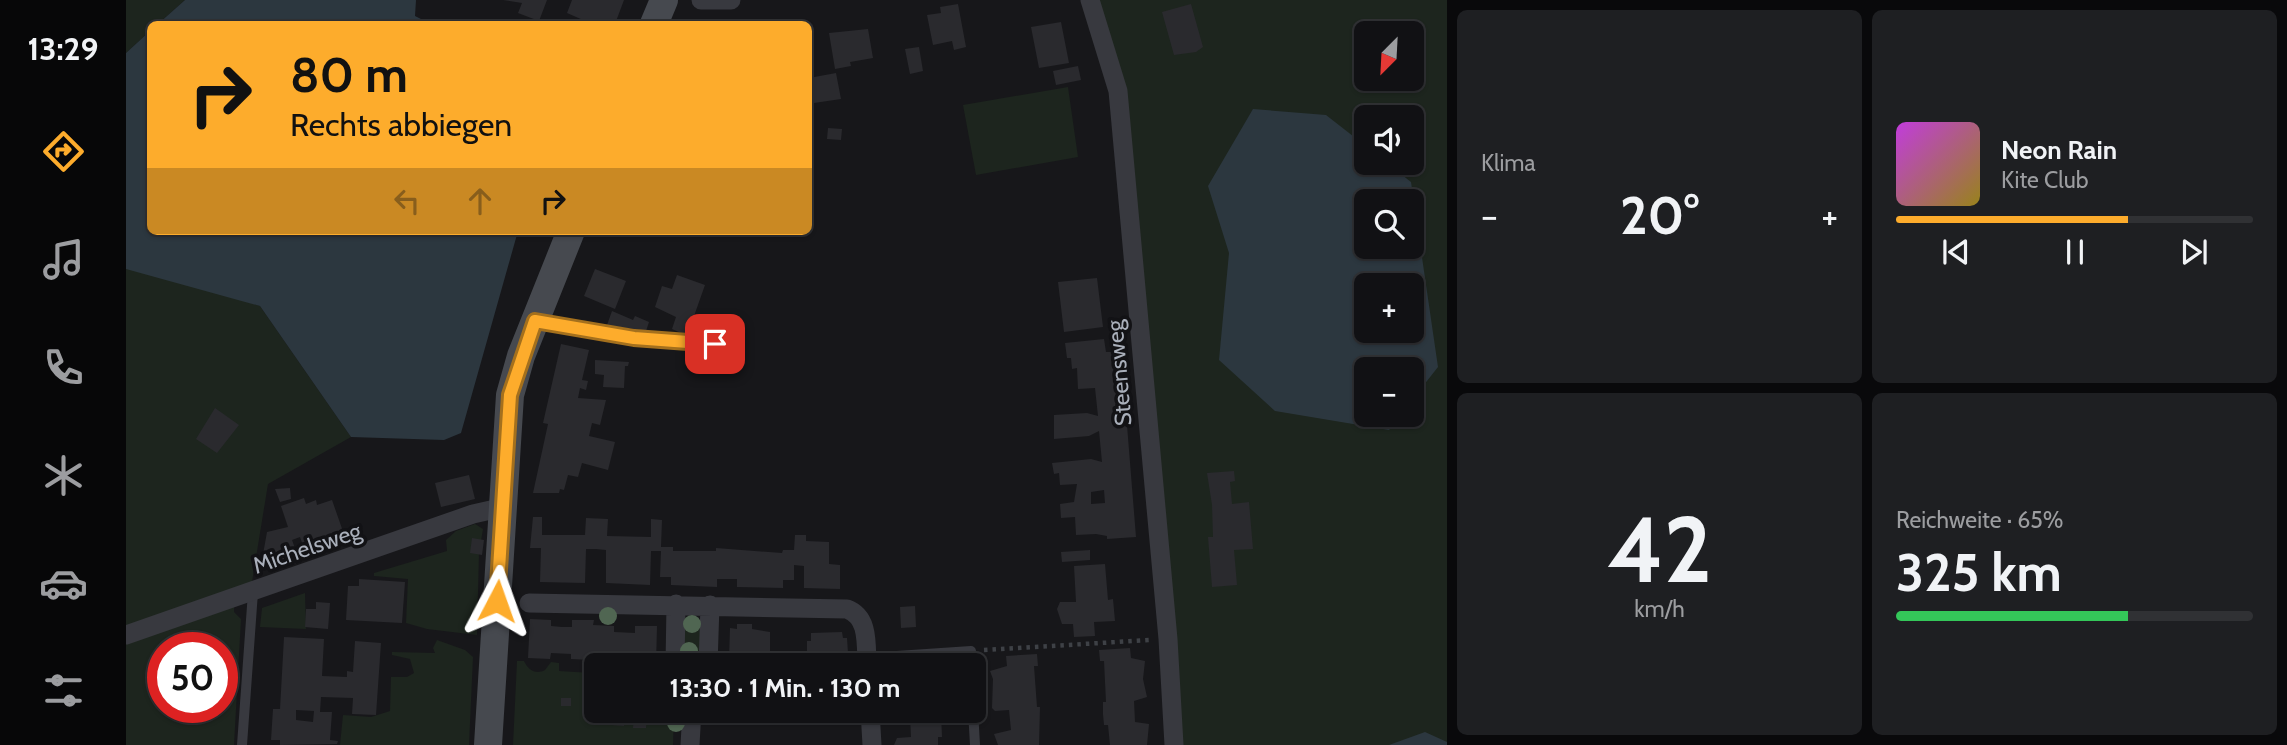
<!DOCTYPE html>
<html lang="de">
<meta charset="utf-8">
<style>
:root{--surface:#111114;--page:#1e1f22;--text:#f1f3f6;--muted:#9c9da0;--line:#303134;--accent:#fdac2c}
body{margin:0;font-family:Cabin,sans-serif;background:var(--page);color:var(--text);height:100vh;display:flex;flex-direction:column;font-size:26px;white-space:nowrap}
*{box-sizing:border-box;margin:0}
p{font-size:23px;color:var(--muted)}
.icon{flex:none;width:38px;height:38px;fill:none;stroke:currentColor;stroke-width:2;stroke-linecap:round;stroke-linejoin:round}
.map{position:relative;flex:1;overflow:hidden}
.details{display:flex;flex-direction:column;gap:10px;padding:10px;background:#09090b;width:840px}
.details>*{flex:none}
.guide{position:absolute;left:21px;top:21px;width:665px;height:214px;border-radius:10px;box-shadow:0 2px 5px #0004,0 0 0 2px var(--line);background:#fdac2c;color:#111;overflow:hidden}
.needle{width:46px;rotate:204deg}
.controls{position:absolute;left:1228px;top:21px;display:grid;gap:14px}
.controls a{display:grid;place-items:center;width:70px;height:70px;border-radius:10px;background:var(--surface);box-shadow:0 2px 5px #0004,0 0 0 2px var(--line);font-size:35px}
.speed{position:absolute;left:21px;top:632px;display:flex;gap:14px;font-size:35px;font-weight:700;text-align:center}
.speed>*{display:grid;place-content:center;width:91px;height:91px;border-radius:50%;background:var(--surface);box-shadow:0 2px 5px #0004,0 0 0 2px var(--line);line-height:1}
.speed .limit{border:10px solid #d22;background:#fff;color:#111}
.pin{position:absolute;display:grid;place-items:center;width:60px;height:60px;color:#fff;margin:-30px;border-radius:14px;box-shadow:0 4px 10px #0006}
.me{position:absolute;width:77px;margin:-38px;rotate:4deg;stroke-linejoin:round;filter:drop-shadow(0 0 5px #0008)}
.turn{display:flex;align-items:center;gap:24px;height:147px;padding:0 28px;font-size:32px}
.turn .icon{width:91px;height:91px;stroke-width:2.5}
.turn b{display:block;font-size:49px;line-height:60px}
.lanes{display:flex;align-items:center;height:66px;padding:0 28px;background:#0003;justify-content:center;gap:35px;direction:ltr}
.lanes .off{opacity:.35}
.big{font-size:52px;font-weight:700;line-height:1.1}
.details .widget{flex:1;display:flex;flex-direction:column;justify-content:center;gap:10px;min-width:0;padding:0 24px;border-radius:10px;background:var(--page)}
.details .dial{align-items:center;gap:0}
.dial b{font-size:91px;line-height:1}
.song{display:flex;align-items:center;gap:21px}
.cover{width:84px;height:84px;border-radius:10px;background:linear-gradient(135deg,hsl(290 70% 55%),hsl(50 70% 35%))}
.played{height:7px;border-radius:4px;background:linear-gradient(90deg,var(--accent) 65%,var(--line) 65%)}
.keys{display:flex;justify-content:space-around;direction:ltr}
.heat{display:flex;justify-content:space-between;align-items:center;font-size:38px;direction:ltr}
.charge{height:10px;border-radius:5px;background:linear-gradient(90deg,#34c759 65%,var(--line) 0)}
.details .tiles{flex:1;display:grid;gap:10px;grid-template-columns:repeat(2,1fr)}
.trip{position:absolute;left:458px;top:653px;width:402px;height:70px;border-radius:10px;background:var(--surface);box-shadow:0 2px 5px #0004,0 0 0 2px var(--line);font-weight:700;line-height:70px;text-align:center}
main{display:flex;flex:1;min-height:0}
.tabs{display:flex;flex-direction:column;width:126px;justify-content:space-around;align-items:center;background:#070708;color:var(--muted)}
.tabs .icon{width:49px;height:49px}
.tabs .current{color:var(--accent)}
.tabs b{font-size:32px;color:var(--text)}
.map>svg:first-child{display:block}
.green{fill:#1d251e;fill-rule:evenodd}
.water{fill:#2c373f;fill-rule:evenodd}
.building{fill:#2a2a2e;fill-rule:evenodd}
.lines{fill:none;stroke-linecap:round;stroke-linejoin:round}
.path{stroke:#3e4146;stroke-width:4.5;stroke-dasharray:3.5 5;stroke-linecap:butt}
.lane{stroke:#38393f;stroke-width:10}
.street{stroke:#38393f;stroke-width:19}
.secondary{stroke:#46494f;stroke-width:28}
.tree{fill:#506652}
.route-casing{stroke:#a4701d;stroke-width:18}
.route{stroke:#fdac2c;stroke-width:12}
.labels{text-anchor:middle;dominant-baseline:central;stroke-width:7;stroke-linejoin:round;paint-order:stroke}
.street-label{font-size:23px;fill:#a9afba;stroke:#121215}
</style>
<main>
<nav class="tabs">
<b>13:29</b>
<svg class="icon current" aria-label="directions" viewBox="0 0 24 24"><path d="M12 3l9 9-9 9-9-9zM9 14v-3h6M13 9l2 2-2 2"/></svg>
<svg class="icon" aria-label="music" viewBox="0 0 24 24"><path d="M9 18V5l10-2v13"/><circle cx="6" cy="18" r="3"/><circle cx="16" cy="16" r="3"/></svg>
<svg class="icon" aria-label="phone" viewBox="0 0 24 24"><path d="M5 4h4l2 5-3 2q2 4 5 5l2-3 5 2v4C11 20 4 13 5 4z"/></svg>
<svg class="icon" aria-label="climate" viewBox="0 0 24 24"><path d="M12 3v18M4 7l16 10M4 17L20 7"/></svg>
<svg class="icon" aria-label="car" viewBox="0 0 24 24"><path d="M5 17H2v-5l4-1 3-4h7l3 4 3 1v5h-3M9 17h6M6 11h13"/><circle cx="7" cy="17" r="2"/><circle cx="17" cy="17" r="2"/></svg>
<svg class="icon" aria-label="filters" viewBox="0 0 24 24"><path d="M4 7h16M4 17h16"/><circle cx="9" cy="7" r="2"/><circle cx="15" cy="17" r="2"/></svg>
</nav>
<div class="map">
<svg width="1321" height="745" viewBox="0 0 1321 745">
<rect width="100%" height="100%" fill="#17171a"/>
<!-- green -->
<path class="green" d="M0 0H59L32 24H24V31L0 53Z
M964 0H1321V745H1048L992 91ZM1241 33H1286V79H1241ZM1241 117H1286V163H1241ZM1241 201H1286V247H1241ZM1241 285H1286V331H1241ZM1241 369H1286V415H1241Z
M942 87 952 157 850 175 837 105Z
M0 262 134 306 225 437 142 484 125 588 108 604V612L115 619 108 745H0ZM37 648H96V707H37Z
M349 524 357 529 353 552 351 635 301 629 280 623 282 579 248 576V573L321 551 320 540 330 531Z
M179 593 180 629 134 627 136 608Z
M569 616 577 623 575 665H555L559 619Z
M311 640 339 650 347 657 343 745H214L217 715 245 717 264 711 265 677H281L288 673 284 659 266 655V652L309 653 307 648Z
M391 661H398C402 670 410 675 419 670L425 662 433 663V671L466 673V678H471V710L548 713 547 745H387Z"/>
<!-- water -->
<path class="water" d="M59 0H290L289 16 299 21V24H32Z
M24 31V231H392L335 433 318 440 225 437 134 306 0 269V53Z
M1127 109 1200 115 1241 147V163H1261L1285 182 1312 367 1286 400V369H1241V415H1275L1263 430 1149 411 1093 360 1103 253 1082 186ZM1241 201H1286V247H1241ZM1241 285H1286V331H1241Z
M1299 732 1321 742V745H1263Z"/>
<!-- building -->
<path class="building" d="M377 0H421L413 21 392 13 396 3Z
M446 0H498L489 24H455L457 20 441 13Z
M832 4 840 47 828 50 826 41 807 45 801 15 815 13 814 7Z
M1065 4 1077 47 1070 52 1048 55 1036 12Z
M935 22 943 63 913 68 905 27Z
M742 29 747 58 724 62 725 66 709 69 703 33Z
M793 47 797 71 784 74 779 49Z
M952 66 955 80 930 85 927 71Z
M710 73 715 99 688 103 683 78Z
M702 128 716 129 715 140 701 139Z
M469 269 500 281 489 309 458 296Z
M551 275 579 285 562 333 564 337 546 329 550 317 529 307 536 286 546 289Z
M971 278 977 327 938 332 932 282Z
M486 311 507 320 509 316 523 322 520 331 481 325Z
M978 339 980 352H988L989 364 996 363 1010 537 981 539V536L970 534 950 535 949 517 935 518 934 504 948 502 951 484 934 485 933 473 928 474 926 463 965 459 976 462 973 431 963 436 928 439V415L961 413 972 416 969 388 952 389 951 368 946 369 945 358H941L939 343ZM978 490 979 503 965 504V492Z
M435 344 463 350 456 380 462 381 460 390 454 388 452 398 480 400 474 425 466 423 463 436 489 442 482 470 456 463 452 477 442 475 438 490 434 489 433 493H407L422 424 417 423Z
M469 360 503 362 502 366H499L498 388 477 387 478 375 469 374Z
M89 408 113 425 91 453 70 439Z
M1108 471 1109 481 1104 482 1106 504 1123 502 1127 549 1108 550 1111 585 1086 587 1082 537H1087L1086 505 1081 473Z
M343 475 349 499 315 507 309 483Z
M164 488 165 499 154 502 149 489Z
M178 498 180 504 190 500 191 505 206 500 220 540 180 554 174 537 166 540 174 562 154 568 150 555 136 560 141 532 162 527 155 506Z
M407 517H416V535H459L460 518 482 519 481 536 525 537V519L536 520 535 547H547V551H590V548L656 553 657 550H668L669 535H680V541L703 542V564L714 565V589L678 588V566L668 565V580H657V588L611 587V579H591V587L545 585V577H534L535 551H525L524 585 480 583V550L470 549H460L459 583 414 582 415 548H404Z
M346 538 358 540 356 555 344 553Z
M964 550V560L936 562 935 552Z
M979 564 982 600 987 599 989 621 968 622 969 636 948 637 947 624H936L931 609 934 602H950L948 566Z
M233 579 279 582 276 623 220 620 222 586H233Z
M190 602 204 603 202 629 179 627 180 609H190Z
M789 606 790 627 775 628 774 607Z
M404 619 425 620V626L436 627H446V620H468L467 625 488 626V632L509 633V626H531L530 665H508V660L488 659V664H466L467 660 445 659V654L425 653 424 659 402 658Z
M611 624H626V629L644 632V658L625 660V665H611L610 660H603L604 628 611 629Z
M716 632 717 638H721L722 653 718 654 716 665H689L686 656H681V641H685V633Z
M158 637 198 639 196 676 221 677V671L227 672 229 641 255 643 250 715 226 714 227 698 195 697 194 712H206L204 740 212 741 211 744 154 745V740H145L147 709H154ZM170 710 188 711 187 722 170 720Z
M1004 648 1005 658 1019 661 1017 679 1021 697 1008 701 1009 722 1023 724 1021 745H984L982 725H978L977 714V702H980L978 661H974L973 650Z
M911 654 912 666H908L911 707H914L913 745H872L868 734 885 730 883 710 869 711 866 708 867 679 864 671 881 666 880 656Z
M811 661 812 665H780V663Z
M435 698H445V706H435Z
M766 710 815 712 816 737H812V745H768L771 738 785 737 784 716 769 717Z
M486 715 499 716 498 726 485 725Z
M508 715H521L520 728H507Z"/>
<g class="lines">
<!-- path -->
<path class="path" d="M858 650 1024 640"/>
<!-- lane -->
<path class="lane" d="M413 322 508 338 589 344
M741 658 845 651 846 665
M847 710 849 745
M116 745 127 592"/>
<!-- street -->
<path class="street" d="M575 0H605
M964 0 992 91 1042 639 1048 745
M403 603 721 609C743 617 740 644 741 665
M0 635 347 514 378 507
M549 665 550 604
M582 665 584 605
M744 710 746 745
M564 745 566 710"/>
<!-- secondary -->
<path class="secondary" d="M528 24 538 0
M362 745 384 395 395 356 445 231"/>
</g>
<!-- trees -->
<g class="tree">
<circle cx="482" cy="616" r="9"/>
<circle cx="566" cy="624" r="9"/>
<circle cx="563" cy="651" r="9"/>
<circle cx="550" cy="723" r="9"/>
</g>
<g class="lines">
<!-- route casing -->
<g class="route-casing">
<path id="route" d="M371 601 384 395 409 321 508 338 589 344"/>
</g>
<!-- route -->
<use href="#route" class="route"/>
</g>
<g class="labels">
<!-- street labels -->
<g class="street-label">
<text transform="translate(993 373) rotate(-95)">Steensweg</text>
<text transform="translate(181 548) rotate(-19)">Michelsweg</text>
</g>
</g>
</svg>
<div class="controls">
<a><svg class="needle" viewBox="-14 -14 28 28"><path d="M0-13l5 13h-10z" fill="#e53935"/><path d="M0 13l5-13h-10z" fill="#9c9da0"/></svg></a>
<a><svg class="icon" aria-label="sound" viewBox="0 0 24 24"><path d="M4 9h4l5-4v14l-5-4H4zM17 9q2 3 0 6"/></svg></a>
<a><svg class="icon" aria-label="search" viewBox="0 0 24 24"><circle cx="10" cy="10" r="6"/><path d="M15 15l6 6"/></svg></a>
<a>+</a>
<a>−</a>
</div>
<div class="speed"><div class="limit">50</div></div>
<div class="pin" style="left:589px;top:344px;background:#d93025"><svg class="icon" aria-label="arrive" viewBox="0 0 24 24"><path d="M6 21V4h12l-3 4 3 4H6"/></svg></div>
<svg class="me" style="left:371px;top:601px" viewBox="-20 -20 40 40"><path d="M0-17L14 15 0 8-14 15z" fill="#fdac2c" stroke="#fff" stroke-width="4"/></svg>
<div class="trip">13:30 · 1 Min. · 130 m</div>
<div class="guide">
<div class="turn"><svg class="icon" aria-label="right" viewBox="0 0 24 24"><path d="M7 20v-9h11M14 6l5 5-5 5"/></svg><div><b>80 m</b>Rechts abbiegen</div></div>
<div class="lanes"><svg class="icon off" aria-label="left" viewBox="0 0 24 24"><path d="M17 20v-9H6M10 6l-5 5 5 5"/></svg><svg class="icon off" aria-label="ahead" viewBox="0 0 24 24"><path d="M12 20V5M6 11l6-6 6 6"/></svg><svg class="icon" aria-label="right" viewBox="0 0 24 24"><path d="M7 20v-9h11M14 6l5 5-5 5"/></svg></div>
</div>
</div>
<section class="details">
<div class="tiles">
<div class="widget"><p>Klima</p>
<div class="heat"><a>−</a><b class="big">20°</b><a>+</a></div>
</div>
<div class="widget">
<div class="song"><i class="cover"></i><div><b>Neon Rain</b><p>Kite Club</p></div></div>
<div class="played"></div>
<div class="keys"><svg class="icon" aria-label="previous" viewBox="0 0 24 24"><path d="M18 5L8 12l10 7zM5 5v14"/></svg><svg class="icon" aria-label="pause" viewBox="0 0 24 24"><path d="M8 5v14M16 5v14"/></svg><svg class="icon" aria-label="next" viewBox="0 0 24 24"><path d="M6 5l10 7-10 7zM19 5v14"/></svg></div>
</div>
<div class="widget dial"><b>42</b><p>km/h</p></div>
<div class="widget"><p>Reichweite · 65%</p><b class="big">325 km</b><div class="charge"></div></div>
</div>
</section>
</main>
